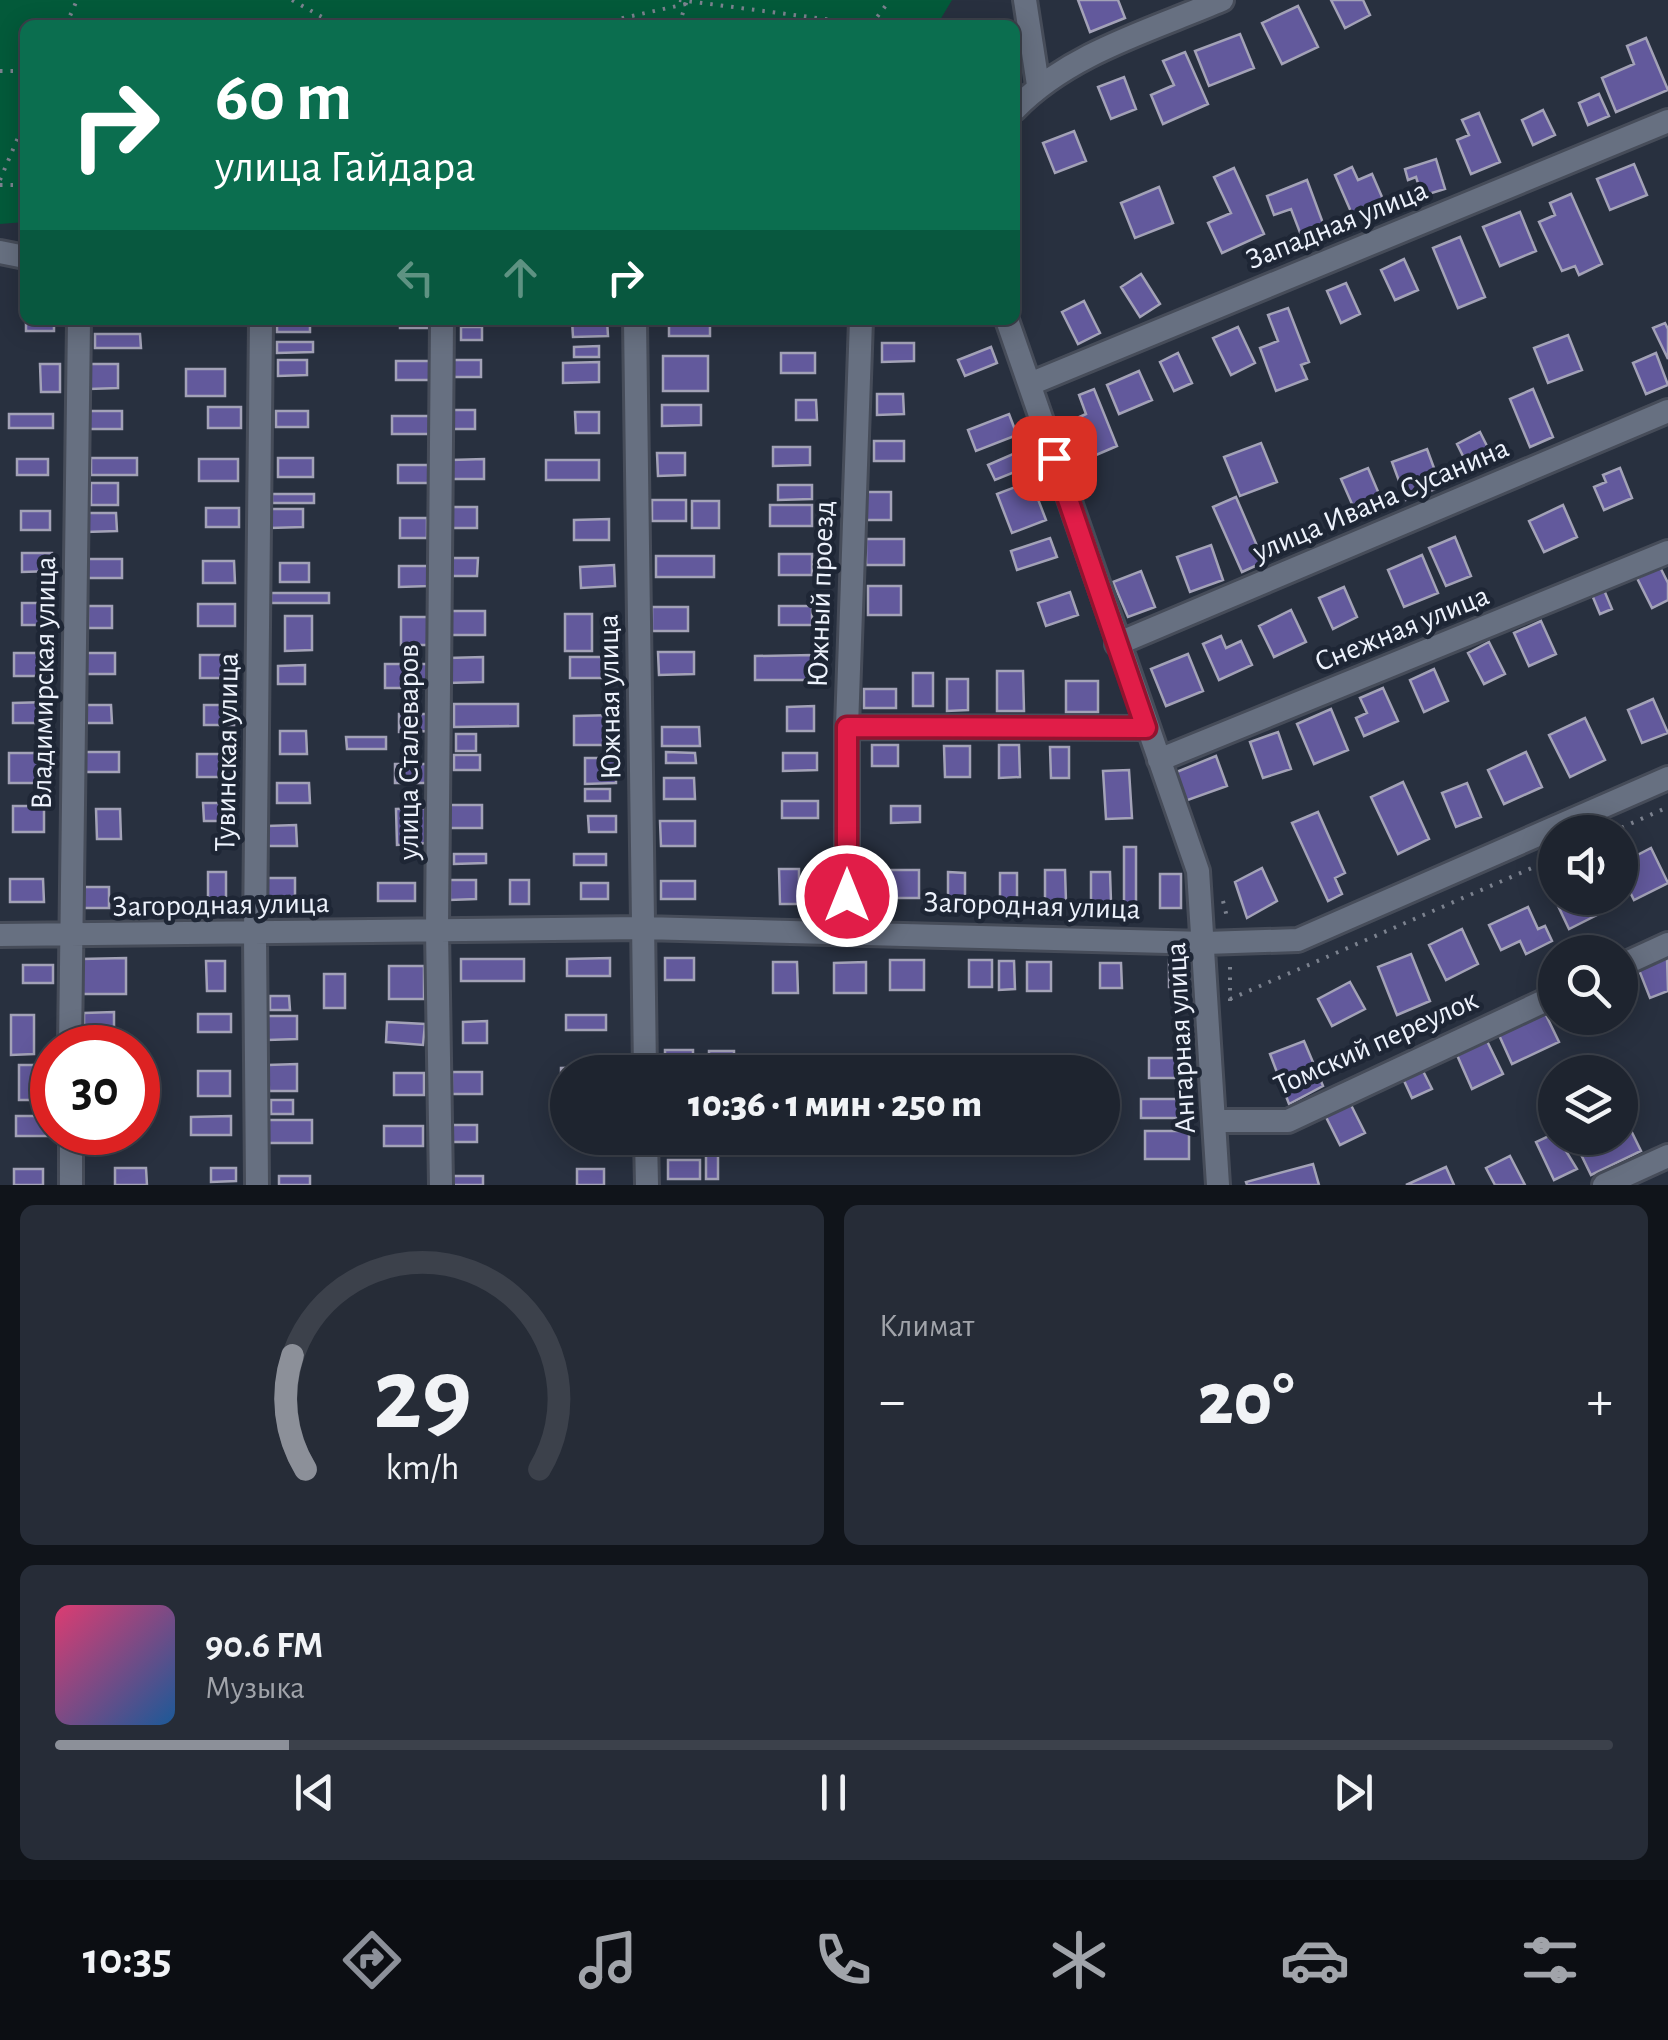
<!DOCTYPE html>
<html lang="ru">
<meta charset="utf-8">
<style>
:root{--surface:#1e242f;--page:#262c37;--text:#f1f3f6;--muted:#a1a4aa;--line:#3c414b;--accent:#8c9099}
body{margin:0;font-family:"Alegreya Sans",sans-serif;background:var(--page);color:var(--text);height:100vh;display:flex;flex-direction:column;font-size:38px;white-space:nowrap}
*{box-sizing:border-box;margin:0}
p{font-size:32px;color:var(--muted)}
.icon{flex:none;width:55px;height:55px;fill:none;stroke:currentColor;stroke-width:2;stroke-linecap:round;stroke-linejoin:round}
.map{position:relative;height:1185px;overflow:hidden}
.sheet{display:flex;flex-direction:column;gap:20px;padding:20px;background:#10141a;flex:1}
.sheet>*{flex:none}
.hud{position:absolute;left:20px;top:20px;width:1000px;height:305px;border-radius:15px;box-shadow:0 5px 25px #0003,0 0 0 2px var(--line);background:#0b6e4f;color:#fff;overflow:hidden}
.fabs{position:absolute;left:1538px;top:815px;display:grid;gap:20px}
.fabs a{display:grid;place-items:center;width:100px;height:100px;border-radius:50%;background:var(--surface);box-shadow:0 5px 25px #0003,0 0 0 2px var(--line);font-size:50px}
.speed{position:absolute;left:30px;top:1025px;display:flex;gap:20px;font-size:50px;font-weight:700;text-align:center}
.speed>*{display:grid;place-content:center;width:130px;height:130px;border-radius:50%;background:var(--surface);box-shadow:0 5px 25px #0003,0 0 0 2px var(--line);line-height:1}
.speed .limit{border:15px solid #d22;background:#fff;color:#111}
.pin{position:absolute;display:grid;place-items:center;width:85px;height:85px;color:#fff;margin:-42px;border-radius:20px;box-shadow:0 5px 15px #0006}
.me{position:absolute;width:110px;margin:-55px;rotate:0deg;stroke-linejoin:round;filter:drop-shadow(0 0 8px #0008)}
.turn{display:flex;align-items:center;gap:35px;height:210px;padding:0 30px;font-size:45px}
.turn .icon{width:130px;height:130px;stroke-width:2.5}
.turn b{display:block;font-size:70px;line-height:85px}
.lanes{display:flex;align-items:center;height:95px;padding:0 30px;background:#0003;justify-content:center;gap:50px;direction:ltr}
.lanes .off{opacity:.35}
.big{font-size:75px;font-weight:800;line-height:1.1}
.sheet .widget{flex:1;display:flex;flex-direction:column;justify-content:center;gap:15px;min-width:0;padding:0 35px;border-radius:15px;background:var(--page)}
.sheet .dial{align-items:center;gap:0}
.dial svg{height:260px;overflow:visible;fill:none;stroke:var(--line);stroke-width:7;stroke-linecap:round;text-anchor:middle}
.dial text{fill:var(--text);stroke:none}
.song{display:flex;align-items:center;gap:30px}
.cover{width:120px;height:120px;border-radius:15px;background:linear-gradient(135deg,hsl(340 70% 55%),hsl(210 70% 35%))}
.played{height:10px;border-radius:5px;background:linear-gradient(90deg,var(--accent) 15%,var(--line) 15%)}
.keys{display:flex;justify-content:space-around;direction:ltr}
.heat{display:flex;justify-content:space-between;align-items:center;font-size:55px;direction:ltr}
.sheet .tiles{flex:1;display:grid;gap:20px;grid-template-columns:1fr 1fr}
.widget:last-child{grid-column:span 2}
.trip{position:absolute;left:550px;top:1055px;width:570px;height:100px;border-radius:50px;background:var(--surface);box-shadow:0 5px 25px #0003,0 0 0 2px var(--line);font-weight:800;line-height:100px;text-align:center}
.menu{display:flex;height:160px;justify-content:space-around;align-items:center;background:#0c0e13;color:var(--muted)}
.menu .icon{width:70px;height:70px}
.menu .current{color:var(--accent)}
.menu b{font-size:45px;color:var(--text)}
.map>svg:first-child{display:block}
.green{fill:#035a3a}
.building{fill:#62599c;stroke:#a3a2b7;stroke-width:2.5}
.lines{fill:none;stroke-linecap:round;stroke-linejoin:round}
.minor-casing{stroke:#464c59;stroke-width:28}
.path{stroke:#7c828f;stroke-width:4;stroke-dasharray:2.5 8;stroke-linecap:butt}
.minor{stroke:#677081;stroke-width:22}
.route-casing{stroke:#92132f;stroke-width:25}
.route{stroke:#e11d48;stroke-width:18}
.labels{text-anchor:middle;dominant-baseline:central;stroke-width:9;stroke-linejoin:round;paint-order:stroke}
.street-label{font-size:30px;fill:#edf2fc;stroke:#1e2635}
</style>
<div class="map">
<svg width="1668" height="1185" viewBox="0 0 1668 1185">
<rect width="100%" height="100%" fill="#28303f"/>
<!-- green -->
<path class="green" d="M0 0H952L937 25H25V222L0 224Z"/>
<!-- building -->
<path class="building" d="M1078 0H1118L1125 18 1090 32Z
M1331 0H1363L1370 15 1345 28Z
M1298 6 1318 47 1282 64 1262 23Z
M1240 34 1254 68 1209 86 1195 51Z
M1646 38 1668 90 1616 112 1602 78 1634 64 1627 46Z
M1185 52 1208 104 1163 124 1151 95 1174 85 1163 61Z
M1124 77 1136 109 1111 119 1098 87Z
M1599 94 1609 116 1588 125 1579 103Z
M1543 110 1555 135 1533 145 1522 120Z
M1479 113 1500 162 1471 174 1457 140 1469 135 1462 120Z
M1074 131 1086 161 1055 173 1043 143Z
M1436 159 1445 189 1422 196 1416 177 1408 180 1405 169Z
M1634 164 1647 195 1610 210 1597 179Z
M1352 167 1358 180 1372 174 1389 213 1371 221 1366 208 1352 214 1335 175Z
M1234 168 1264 234 1222 253 1208 223 1231 213 1214 177Z
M1307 180 1327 234 1304 243 1291 209 1274 215 1267 196Z
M1159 187 1173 223 1135 238 1121 203Z
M1571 194 1602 264 1579 275 1575 266 1562 271 1539 222 1555 215 1550 203Z
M1520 212 1536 251 1500 266 1483 227Z
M1460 237 1485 297 1458 308 1433 248Z
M1404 259 1418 290 1395 300 1381 270Z
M1141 274 1160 304 1140 317 1121 287Z
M1346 283 1360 314 1341 323 1327 291Z
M1084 301 1100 333 1078 344 1062 312Z
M1288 308 1309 362 1301 365 1307 379 1276 391 1260 348 1278 341 1268 315Z
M26 320H54V331H26Z
M277 320H310V332H277Z
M400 320H434V328H400Z
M572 320H607L608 336 573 337Z
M669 320H710V336H669Z
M1665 323 1668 329V359L1653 328Z
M461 327H482V340H461Z
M1238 327 1255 363 1231 375 1213 338Z
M95 334H140L141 348H95Z
M1568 335 1582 370 1548 383 1534 348Z
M277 342H313V352L277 353Z
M882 343H914V361L882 362Z
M599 346V357H574V347Z
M991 347 997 363 965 376 958 360Z
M781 353H815V373H781Z
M1178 353 1192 383 1174 391 1160 362Z
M1656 353 1668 385 1646 394 1633 363Z
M663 356H708V391H663Z
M278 360H307V375L278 376Z
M453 360H481V377H454Z
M396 361H430V380H396Z
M599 362V382L563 383V363Z
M40 364H60V392H41Z
M89 364H118V388L89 389Z
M186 369H225V396H186Z
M1139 371 1152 400 1119 414 1107 385Z
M1094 389 1117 446 1089 458 1073 420 1086 414 1079 395Z
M1533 389 1553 437 1530 447 1510 399Z
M877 394H903L904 414 877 415Z
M796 400H816L817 420H796Z
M662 405H701V425L662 426Z
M208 407H241V428H208Z
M451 410H475V429H451Z
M87 411H122V429H87Z
M276 411H308V427H276Z
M575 412H599V433H576Z
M9 414H53V428H9Z
M1009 414 1017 435 976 451 968 430Z
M392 416H429L430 434H392Z
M1480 432 1494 460 1471 472 1457 444Z
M874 441H904V461H874Z
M1261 443 1277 482 1240 496 1224 457Z
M773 447H810V465L773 466Z
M1427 449 1441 487 1406 500 1392 462Z
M1022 450 1029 466 995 480 988 465Z
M657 453H685V475L658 476Z
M91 458H137V475H91Z
M278 458H313V477H278Z
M17 459H48V475H17Z
M199 459H238V481H199Z
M484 459V479H451V460Z
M546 460H599V480H546Z
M398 465H428L429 483H398Z
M1368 468 1385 508 1359 520 1341 479Z
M1620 468 1632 498 1604 510 1594 487 1606 482 1603 475Z
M1031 481 1046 520 1012 533 997 494Z
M91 483H118V505H91Z
M778 485H812V499L778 500Z
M863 492H891V520H863Z
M272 494H314V503H272Z
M1236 497 1264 562 1242 572 1213 507Z
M652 500H686V521H652Z
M692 501H719V528H692Z
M770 505H812V526H770Z
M1563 505 1577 537 1544 552 1529 521Z
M452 507H477V528H452Z
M206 508H239V527H206Z
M270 509H303V527L270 528Z
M21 511H50V530H21Z
M86 513H116L117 531 86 532Z
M400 518H427V538H400Z
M609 519V540H574V520Z
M1455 537 1471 576 1446 586 1429 548Z
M1050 538 1057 557 1017 570 1011 551Z
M866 539H904V565H866Z
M1211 545 1223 580 1190 592 1177 557Z
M22 553H52L53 571 22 572Z
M779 554H812V575H779Z
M1422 555 1438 593 1404 607 1388 570Z
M656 556H714V577H656Z
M448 558H478L477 576H448Z
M85 559H122V578H85Z
M203 561H234L235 583H203Z
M280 563H309V582H280Z
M614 565 615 586 581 588 580 567Z
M399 566H429V586L399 587Z
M1660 567 1668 583V600L1652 608 1637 578Z
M1141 571 1155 607 1128 617 1113 582Z
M868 586H901V615H868Z
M1344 587 1357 617 1333 629 1319 598Z
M1604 590 1612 609 1600 614 1592 595Z
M1070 592 1078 615 1046 626 1038 603Z
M271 593H329V603H271Z
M22 603H50V625H22Z
M198 604H235V626H198Z
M88 606H112V628H88Z
M779 606H812V625H779Z
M652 607H688V631H652Z
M1291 610 1306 642 1274 657 1259 626Z
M447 611H485V635H448Z
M565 614H592V651H565Z
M285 616H312V650L285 651Z
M401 617H428L429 645H401Z
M1541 621 1556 654 1529 666 1514 633Z
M1221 636 1226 648 1241 641 1252 665 1219 680 1203 644Z
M1489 642 1505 674 1484 684 1468 653Z
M658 652H694V674L659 675Z
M14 653H45L46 676H14Z
M85 653H115V674H86Z
M1188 654 1203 691 1166 706 1151 669Z
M200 655H237V678H200Z
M812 655V680H755V656Z
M483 657V682L448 683V658Z
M570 657H602V678H570Z
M385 664H427L428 688H385Z
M305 665V684H278V666Z
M1434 669 1448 701 1424 712 1410 680Z
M997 671H1023L1024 711H997Z
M913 673H933V706H913Z
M947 679H968V710L947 711Z
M1066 681H1098V712H1066Z
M1383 688 1398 721 1364 736 1356 718 1367 713 1360 698Z
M864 689H896V708H864Z
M1653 699 1668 733 1642 743 1628 710Z
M48 702V723H13V703Z
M454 704H518V726L454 727Z
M83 705H111L112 723H83Z
M204 705H234V725H204Z
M814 706V731H787V707Z
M1331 709 1348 750 1314 764 1297 724Z
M399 714H431L432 731 399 732Z
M616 715V745H574V716Z
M1585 718 1605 760 1570 777 1549 735Z
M662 727H699L700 746H662Z
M280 731H306L307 754H280Z
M1278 732 1291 769 1263 778 1250 742Z
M456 734H476V751H456Z
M346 737H386V749H347Z
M872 745H898V766H872Z
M999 745H1019L1020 777 999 778Z
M944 746H970V777H945Z
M1050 747H1069V778H1051Z
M81 752H119V772H82Z
M666 752 695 753 696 763H666Z
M1526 752 1542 787 1504 804 1488 770Z
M9 753H48L49 783H9Z
M783 753H817V770L783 771Z
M197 754H230L231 777H197Z
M454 755H480V770H454Z
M1216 756 1227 786 1185 801 1174 773Z
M585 758H616V783L585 784Z
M395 764H430L431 783H395Z
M1129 770 1132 818 1106 819 1103 771Z
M664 778H694L695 799H664Z
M1403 782 1429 839 1398 854 1371 797Z
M277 783H309L310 803H277Z
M1467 783 1481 817 1456 827 1442 793Z
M585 789H610V801H585Z
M782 801H818V818H782Z
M203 803H231V821H204Z
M448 805H482V828H448Z
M13 806H44V832H13Z
M891 806H920V822L891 823Z
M427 808 428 843 397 845 396 809Z
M96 809H120L121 839H97Z
M1318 812 1345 873 1335 878 1342 894 1328 901 1292 823Z
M588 816H616V832H589Z
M660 821H695V846H661Z
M296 825 297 846H267V826Z
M1124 847H1136V905L1124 904Z
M1651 848 1668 883 1634 900 1626 884 1636 879 1626 861Z
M454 854H486V863L454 864Z
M574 854H606V865H574Z
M1262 868 1277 901 1247 918 1235 882Z
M779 869H799V904H780Z
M889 870H919V898H889Z
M1045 870H1065L1066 902H1045Z
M208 872H226V904H208Z
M948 872 965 873V899H948Z
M1091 872H1110L1111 902H1091Z
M1000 873H1017V902H1000Z
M1160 874H1181V908H1160Z
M265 878H295V901H265Z
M10 879H43L44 902H10Z
M450 880H476V899L450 900Z
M510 880H529V904H510Z
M661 881H695V899H661Z
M378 883H415V901H378Z
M581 883H608V899H581Z
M80 887H109V908H80Z
M1555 889V898H1589L1597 915 1569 929 1551 891Z
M1528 907 1538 929 1545 926 1552 941 1526 954 1520 941 1501 950 1489 925Z
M1462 929 1478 964 1446 980 1429 945Z
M1411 954 1430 1001 1397 1015 1378 967Z
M126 958V994H82L81 959Z
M610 958V976H567V959Z
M665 958H694V980H665Z
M1667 958 1668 991 1650 998 1639 970Z
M461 959H524V981H461Z
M890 960H924V990H890Z
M969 960H992V987H969Z
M1169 960H1189V987H1169Z
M206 961H225V991H207Z
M999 961H1014L1015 989 999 990Z
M773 962H797L798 993H773Z
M866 962V993H834V963Z
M1027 962H1051V991H1027Z
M1100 963H1121L1122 988H1100Z
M23 965H53V983H23Z
M389 966H424V999H389Z
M324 974H345V1008H324Z
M1350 982 1365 1009 1332 1026 1318 999Z
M270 996H289L290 1010H270Z
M114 1012V1033H84V1013Z
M1545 1013 1559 1042 1512 1064 1499 1035Z
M198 1014H231V1032H198Z
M11 1015H34V1054L11 1055Z
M566 1015H606V1030H566Z
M267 1016H297V1039L268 1040Z
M487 1021V1043H463V1022Z
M387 1022 425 1024 423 1045 386 1042Z
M1304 1041 1323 1086 1289 1104 1270 1054Z
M1487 1041 1503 1074 1472 1089 1457 1055Z
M665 1050H693V1071H665Z
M709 1051H734V1061H709Z
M1149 1058H1189V1078H1149Z
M1419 1063 1432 1089 1412 1098 1400 1072Z
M297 1064V1091H269L268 1065Z
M19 1065H47L48 1100H19Z
M606 1067V1072H568V1088H561V1068Z
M198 1071H230V1096H198Z
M452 1072H482V1094H452Z
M394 1073H424V1095H394Z
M1141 1099H1190V1118H1141Z
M271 1100H293V1114H271Z
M1350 1103 1365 1133 1340 1145 1325 1115Z
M1620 1108 1641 1151 1591 1175 1573 1138H1620Z
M16 1116H47V1136H16Z
M231 1116V1135H191V1117Z
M267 1120H312V1143H267Z
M451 1125H477V1142H452Z
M384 1126H423V1146H384Z
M1145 1131H1189V1159H1145Z
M1555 1133 1577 1169 1554 1180 1536 1142Z
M718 1143V1179H706V1144Z
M1510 1156 1525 1185H1495L1486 1168Z
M668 1160H700V1179H668Z
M1313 1164 1319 1185H1247L1246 1182Z
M1446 1167 1454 1185H1406Z
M115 1168H146L147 1185H115Z
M211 1168H236V1181L211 1182Z
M14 1169H43V1185H14Z
M577 1169H604V1185H577Z
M279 1176H310V1185H279Z
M453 1176H483V1185H453Z"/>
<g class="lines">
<!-- minor casing -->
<g class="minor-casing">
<path id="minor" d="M1025 0 1038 85
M1015 109C1069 53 1152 30 1222 0
M0 252 25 257
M635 320 645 1072
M1007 320 1198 871 1218 1185
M1030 384 1668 121
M1117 644 1668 411
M847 727 1146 728
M1159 760 1668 552
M847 930V727L861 320
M0 935 643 928 1205 943 1298 940 1668 778
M1620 966 1668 944
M70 1048 79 320
M1216 1121H1288L1555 996
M71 1132V1185
M646 1138 647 1185
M257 1185 255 935 261 320
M441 1185 437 930 442 320
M1604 1185 1668 1156"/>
</g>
<!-- path -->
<path class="path" d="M292 0 336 25
M679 0 871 25
M66 25 77 0
M591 25 686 4
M679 25 687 0
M871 25 890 0
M0 71H25
M0 180 25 121
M0 185H25
M1612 832 1668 807
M1223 901 1228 921
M1230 999 1555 858
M1230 1001V965"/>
<!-- minor -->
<use href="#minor" class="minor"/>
</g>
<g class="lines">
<!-- route casing -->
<g class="route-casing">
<path id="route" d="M847 896V727L1146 728 1054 458"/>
</g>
<!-- route -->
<use href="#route" class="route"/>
</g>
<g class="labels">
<!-- street labels -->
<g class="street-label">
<text transform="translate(1337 225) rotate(-22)">Западная улица</text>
<text transform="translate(1381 500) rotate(-23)">улица Ивана Сусанина</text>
<text transform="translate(821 594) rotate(-88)">Южный проезд</text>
<text transform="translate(1402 629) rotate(-22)">Снежная улица</text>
<text transform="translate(44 683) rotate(-89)">Владимирская улица</text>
<text transform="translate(610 697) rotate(-91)">Южная улица</text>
<text transform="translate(227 752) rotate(-89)">Тувинская улица</text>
<text transform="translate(409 752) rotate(-90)">улица Сталеваров</text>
<text transform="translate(221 905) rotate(-1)">Загородная улица</text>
<text transform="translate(1032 906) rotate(2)">Загородная улица</text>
<text transform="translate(1181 1038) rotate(-93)">Ангарная улица</text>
<text transform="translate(1376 1043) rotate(-24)">Томский переулок</text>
</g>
</g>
</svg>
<div class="fabs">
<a><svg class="icon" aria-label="sound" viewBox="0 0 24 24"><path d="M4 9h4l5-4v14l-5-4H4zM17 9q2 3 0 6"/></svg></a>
<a><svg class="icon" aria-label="search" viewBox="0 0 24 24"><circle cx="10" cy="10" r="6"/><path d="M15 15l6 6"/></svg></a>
<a><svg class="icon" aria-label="layers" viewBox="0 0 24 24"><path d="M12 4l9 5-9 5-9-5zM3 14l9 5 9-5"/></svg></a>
</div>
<div class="speed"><div class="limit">30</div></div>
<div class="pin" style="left:1054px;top:458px;background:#d93025"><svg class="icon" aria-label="arrive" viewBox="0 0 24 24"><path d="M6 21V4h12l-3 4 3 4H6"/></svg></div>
<svg class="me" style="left:847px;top:896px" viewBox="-20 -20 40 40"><circle r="17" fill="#e11d48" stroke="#fff" stroke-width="3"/><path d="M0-11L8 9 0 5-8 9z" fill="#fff"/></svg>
<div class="trip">10:36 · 1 мин · 250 m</div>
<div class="hud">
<div class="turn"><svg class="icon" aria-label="right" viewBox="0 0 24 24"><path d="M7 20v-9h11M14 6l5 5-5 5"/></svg><div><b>60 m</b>улица Гайдара</div></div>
<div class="lanes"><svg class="icon off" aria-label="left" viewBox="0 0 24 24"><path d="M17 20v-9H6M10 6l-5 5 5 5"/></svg><svg class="icon off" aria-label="ahead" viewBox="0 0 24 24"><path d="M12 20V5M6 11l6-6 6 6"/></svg><svg class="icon" aria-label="right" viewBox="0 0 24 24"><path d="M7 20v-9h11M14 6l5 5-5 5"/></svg></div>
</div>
</div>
<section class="sheet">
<div class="tiles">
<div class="widget dial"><svg viewBox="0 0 100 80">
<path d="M14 69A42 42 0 1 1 86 69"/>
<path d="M14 69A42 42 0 0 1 10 34" stroke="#8c9099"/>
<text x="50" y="56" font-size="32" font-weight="700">29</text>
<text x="50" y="72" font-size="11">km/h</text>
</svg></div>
<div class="widget"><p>Климат</p>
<div class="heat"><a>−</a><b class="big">20°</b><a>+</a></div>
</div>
<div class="widget">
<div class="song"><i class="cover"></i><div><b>90.6 FM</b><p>Музыка</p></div></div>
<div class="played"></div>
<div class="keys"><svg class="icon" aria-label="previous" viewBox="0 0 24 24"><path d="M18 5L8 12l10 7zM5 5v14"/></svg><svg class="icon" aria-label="pause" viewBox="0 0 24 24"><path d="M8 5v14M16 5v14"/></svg><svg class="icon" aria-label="next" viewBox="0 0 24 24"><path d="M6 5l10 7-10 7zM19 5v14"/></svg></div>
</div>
</div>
</section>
<nav class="menu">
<b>10:35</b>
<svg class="icon current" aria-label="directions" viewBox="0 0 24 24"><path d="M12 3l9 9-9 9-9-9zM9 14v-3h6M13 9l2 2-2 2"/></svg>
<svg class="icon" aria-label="music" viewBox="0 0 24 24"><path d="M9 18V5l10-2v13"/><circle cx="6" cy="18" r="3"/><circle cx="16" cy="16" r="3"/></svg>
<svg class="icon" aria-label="phone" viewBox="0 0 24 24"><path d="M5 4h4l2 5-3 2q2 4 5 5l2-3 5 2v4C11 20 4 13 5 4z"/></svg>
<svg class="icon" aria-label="climate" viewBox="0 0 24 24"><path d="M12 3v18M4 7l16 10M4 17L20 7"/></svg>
<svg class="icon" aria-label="car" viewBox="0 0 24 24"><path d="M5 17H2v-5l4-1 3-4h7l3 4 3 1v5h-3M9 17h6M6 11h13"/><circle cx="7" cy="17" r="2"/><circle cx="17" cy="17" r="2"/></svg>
<svg class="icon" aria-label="filters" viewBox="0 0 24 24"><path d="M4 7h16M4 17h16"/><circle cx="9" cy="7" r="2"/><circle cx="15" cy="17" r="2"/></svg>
</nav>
